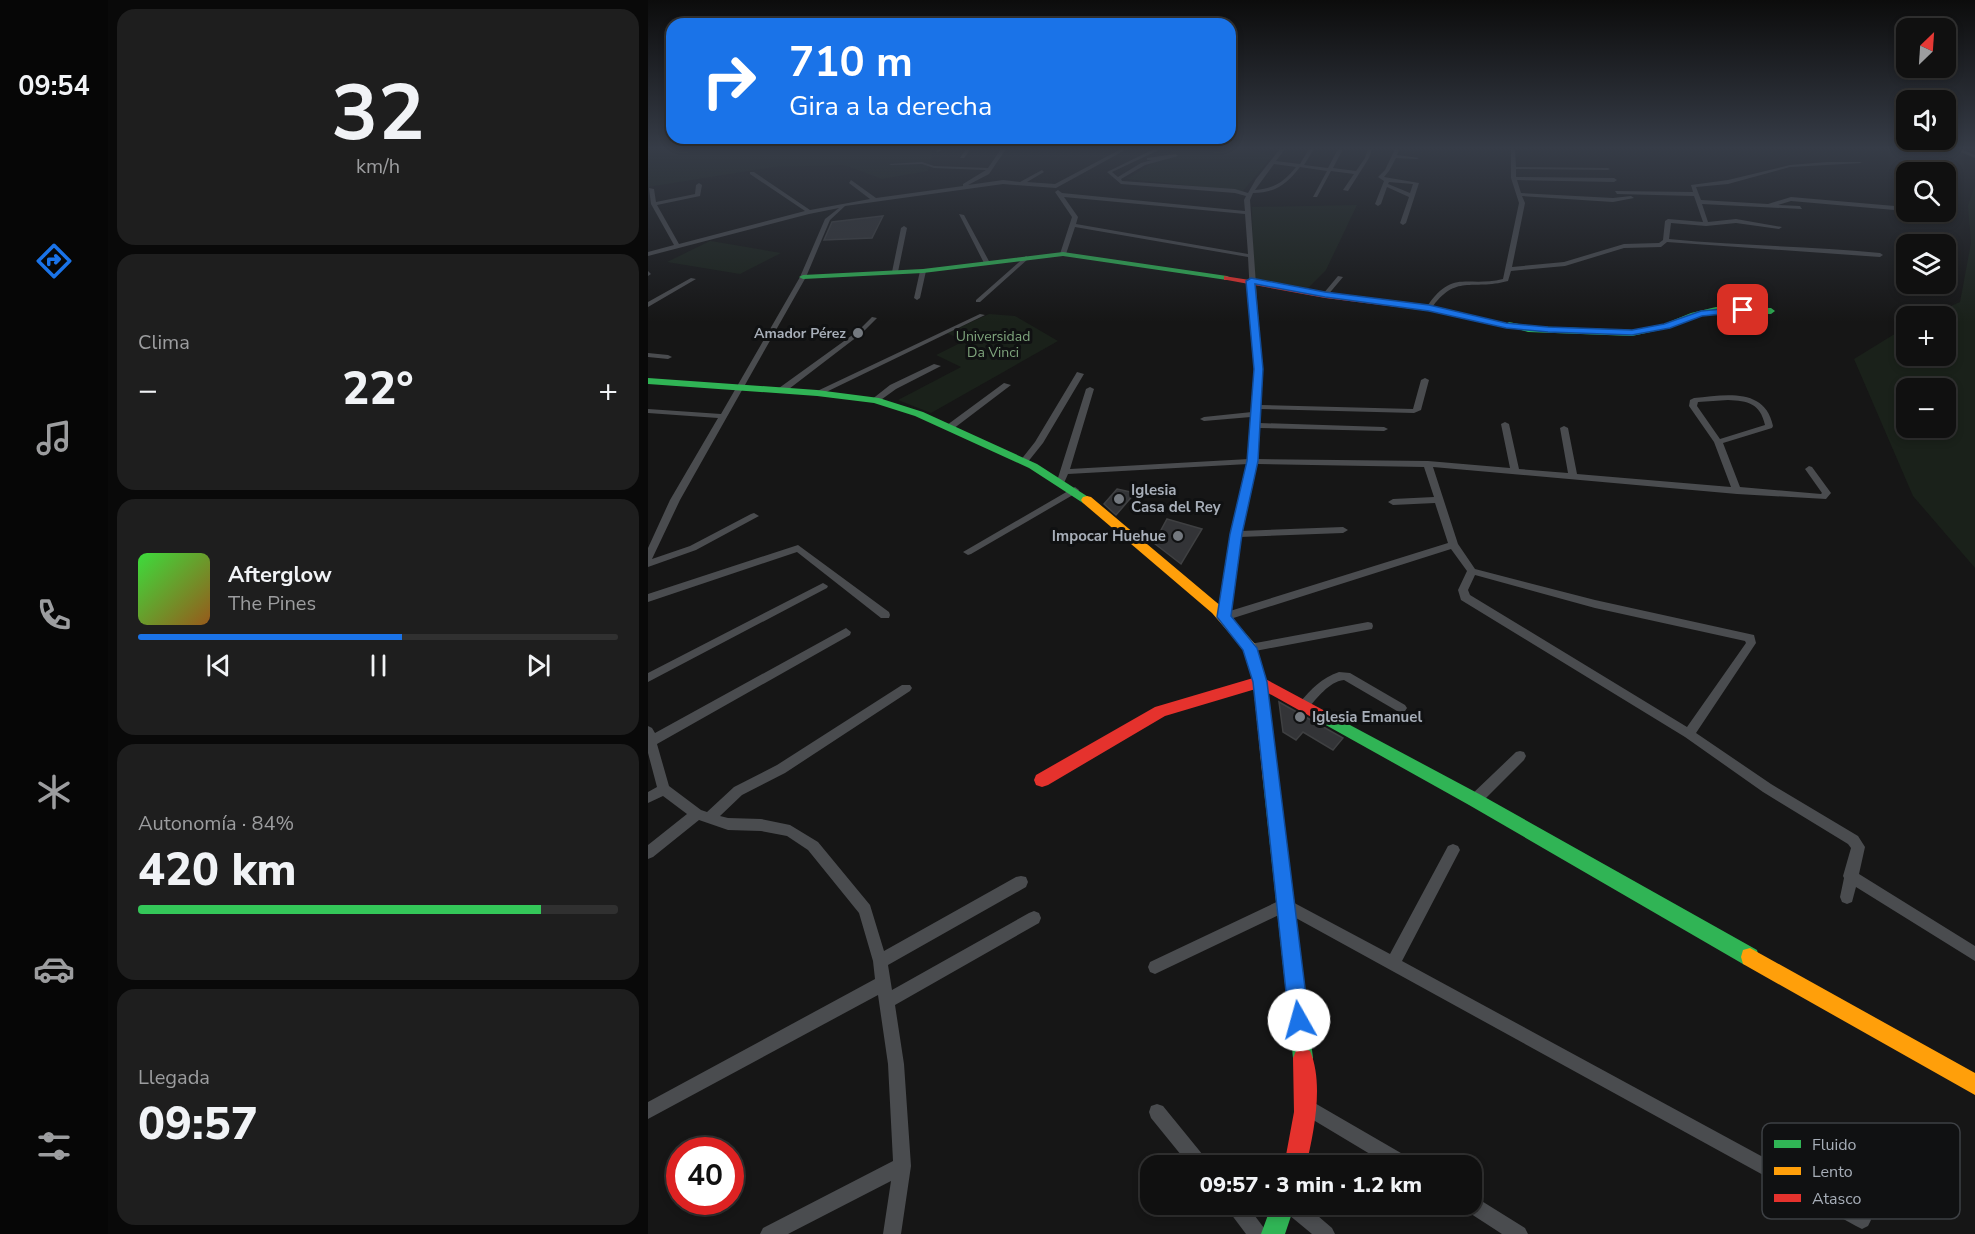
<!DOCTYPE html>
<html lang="es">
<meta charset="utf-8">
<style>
:root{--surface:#101010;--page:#1e1e1e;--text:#f1f3f6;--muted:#9c9d9f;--line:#303030;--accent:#1a73e8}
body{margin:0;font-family:"Nunito Sans",sans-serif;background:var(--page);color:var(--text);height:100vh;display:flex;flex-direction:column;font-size:22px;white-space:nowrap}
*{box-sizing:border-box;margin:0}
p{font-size:20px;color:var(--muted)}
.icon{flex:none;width:33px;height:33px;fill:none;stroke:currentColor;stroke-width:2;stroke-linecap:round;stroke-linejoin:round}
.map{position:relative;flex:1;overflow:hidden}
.panel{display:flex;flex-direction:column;gap:9px;padding:9px;background:#090909;width:540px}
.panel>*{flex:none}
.hud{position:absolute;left:18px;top:18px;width:570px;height:126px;border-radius:18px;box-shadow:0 3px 9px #0003,0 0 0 2px var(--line);background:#1a73e8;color:#fff;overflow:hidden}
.needle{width:39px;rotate:25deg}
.controls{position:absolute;left:1248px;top:18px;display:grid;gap:12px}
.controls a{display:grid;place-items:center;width:60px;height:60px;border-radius:12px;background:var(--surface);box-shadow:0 3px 9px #0003,0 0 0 2px var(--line);font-size:30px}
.speed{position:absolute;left:18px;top:1137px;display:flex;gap:12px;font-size:30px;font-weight:700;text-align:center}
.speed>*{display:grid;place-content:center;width:78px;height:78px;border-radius:50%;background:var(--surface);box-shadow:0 3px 9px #0003,0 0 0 2px var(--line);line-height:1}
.speed .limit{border:9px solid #d22;background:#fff;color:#111}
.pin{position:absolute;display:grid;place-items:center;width:51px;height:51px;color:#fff;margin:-26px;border-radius:12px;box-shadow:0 3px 9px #0006}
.me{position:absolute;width:66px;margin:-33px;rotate:353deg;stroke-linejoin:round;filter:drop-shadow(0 0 4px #0008)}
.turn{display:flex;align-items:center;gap:21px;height:126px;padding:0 24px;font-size:27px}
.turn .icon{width:78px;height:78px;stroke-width:2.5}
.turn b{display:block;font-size:42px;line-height:51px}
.big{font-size:45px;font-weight:800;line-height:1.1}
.panel .tile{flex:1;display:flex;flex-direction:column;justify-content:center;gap:9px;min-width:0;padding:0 21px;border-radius:18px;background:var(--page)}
.panel .dial{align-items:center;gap:0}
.dial b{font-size:78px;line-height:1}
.song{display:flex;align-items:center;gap:18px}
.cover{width:72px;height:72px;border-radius:9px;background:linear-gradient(135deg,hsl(120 70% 55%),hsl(30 70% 35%))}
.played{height:6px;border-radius:3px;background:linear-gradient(90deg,var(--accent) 55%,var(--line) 55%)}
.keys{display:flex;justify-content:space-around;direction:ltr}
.heat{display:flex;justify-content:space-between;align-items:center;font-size:33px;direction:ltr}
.charge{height:9px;border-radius:4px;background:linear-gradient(90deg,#34c759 84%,var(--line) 0)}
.trip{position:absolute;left:492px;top:1155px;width:342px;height:60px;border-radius:18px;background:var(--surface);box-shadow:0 3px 9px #0003,0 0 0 2px var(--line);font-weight:800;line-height:60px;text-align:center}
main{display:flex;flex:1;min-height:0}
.dock{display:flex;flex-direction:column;width:108px;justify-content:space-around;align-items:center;background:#060606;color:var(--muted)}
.dock .icon{width:42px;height:42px}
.dock .selected{color:var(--accent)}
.dock b{font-size:27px;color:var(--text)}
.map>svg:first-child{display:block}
.green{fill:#1a211a;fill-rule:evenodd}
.building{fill:#333437;stroke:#3f4042;stroke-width:1.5}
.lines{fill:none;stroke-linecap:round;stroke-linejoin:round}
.street{fill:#4a4c4f;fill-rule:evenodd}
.fast{fill:#30b455;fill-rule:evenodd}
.slow{fill:#ff9f0a;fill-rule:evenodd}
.jam{fill:#e5322d;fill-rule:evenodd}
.route{fill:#1a73e8;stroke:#114b97;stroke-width:1.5}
.poi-dot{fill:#74797f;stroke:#101112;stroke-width:2}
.labels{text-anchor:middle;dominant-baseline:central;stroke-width:6;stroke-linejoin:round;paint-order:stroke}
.far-poi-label{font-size:14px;font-weight:bold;fill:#a7aeb8;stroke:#101112;text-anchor:end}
.far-park-label{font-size:14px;fill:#7ea47c;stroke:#101112}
.poi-label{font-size:15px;font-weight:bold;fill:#a7aeb8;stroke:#101112;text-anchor:start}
.key{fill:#101112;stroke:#3d4044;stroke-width:1.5}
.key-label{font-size:16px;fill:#a7aeb8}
</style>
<main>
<nav class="dock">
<b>09:54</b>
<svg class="icon selected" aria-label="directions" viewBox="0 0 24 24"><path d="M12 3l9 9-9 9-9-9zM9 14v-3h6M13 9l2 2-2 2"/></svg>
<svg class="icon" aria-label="music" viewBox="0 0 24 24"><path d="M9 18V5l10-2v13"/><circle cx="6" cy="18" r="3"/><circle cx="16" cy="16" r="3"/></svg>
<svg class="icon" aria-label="phone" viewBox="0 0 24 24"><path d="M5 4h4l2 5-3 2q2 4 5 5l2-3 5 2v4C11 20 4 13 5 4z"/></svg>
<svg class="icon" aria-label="climate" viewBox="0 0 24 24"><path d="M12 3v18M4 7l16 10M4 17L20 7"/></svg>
<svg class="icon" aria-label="car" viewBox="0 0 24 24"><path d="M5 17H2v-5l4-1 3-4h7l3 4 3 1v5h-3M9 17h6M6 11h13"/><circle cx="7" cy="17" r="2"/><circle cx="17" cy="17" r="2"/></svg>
<svg class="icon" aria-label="filters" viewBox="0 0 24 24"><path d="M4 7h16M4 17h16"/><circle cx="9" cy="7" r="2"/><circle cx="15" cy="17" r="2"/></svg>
</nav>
<section class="panel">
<div class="tile dial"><b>32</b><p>km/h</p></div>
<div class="tile"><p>Clima</p>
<div class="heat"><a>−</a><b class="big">22°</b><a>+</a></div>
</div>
<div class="tile">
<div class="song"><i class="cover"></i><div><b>Afterglow</b><p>The Pines</p></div></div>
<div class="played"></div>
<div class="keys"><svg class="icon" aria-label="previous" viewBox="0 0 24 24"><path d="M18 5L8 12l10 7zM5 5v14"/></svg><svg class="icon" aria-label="pause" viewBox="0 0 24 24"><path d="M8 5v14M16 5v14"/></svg><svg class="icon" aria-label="next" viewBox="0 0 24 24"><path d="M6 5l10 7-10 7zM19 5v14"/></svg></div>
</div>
<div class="tile"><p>Autonomía · 84%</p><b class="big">420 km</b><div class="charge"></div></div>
<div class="tile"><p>Llegada</p><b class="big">09:57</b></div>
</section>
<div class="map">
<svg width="1327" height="1234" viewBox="0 0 1327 1234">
<rect width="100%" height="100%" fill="#161616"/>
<!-- green -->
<path class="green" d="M0 149H285L280 171 234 179 196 165 126 167 0 187Z
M527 149H598L624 156 595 191 479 179Z
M1327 185V568L1265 496 1206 359 1258 327V356H1298V316H1280L1312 302 1323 243 1320 206ZM1298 388V428H1258V388Z
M709 205 678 270 659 289 605 278 604 207Z
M62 241H63L133 253 92 274 19 262Z
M341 314 367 316 410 341 283 413 250 400 313 367 288 355 316 341 299 333Z"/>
<!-- building -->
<path class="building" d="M235 216 224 238 176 240 184 222Z
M469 489 487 493 468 515 456 504Z
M519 519 554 529 533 564 506 543Z
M631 702 695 738 685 750 655 732 648 740 635 732Z"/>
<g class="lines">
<!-- street -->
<path class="street" d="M290 149H296L290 152 288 151Z
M318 149H323L316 158H312Z
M353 149H358L341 174 320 185 355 180 372 182 394 170 396 172 379 182 407 184 473 149H479L408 188 355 184 197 206 182 220 158 277 32 500 4 559 42 546 103 514 106 513 111 516 48 550 0 567V548L22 500 70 418 0 413V409L73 414 152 277 177 219 191 208 161 214 0 256V252L26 245 3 204 1 188 6 189 8 202 47 194 48 185 51 183 54 185 52 196 9 205 31 244 157 211 102 174V172H106L162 210 222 199 201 183 203 180 228 198 315 186V184L338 170 286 168 274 164 243 165 241 164 274 162 286 166 340 168Z
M506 149H513L464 172 470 177 493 163 504 160H499V158L528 154 530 156 497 165 473 179 474 181 587 189 600 193 608 179 632 149H637L628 161 652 164 661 149H666L656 165 680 168 690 149H695L685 168 708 171 717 158 720 149H724L721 158 700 191 695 190 706 174 683 171 669 197H665L679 171 652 167C639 184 627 193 605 193L602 200 614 369 612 405 765 409 773 380 777 378 781 380 773 410 766 413 612 409 611 423 736 427 740 429 736 431 611 428 609 459 780 461 862 468 853 424 857 422 861 424 871 469 920 473 912 428 916 426 920 428 929 474 1083 487 1066 442 1041 406 1042 400 1046 398C1077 395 1117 387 1125 426L1124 428 1075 443 1092 487 1173 494 1174 493 1157 469 1161 466 1164 467 1183 493 1178 499 1089 494 785 467 810 544 827 569 947 600 1106 635 1108 643 1048 733 1123 784 1210 836 1217 847 1211 874 1327 946V961L1208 887 1204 902 1199 904 1194 902 1192 897 1196 878 1195 876 1203 848 1200 844 1115 792 1037 737 813 600 810 590 819 571 803 549 576 621 571 617 583 534 600 464 420 474 416 483H410L409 481 438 389 442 387 446 389 422 469 601 459 603 417 556 421 552 419 556 417 604 412 606 369 600 257 427 227 418 254 415 256 412 254 424 217 407 192 410 190 414 193 597 211 596 200 598 196 587 193 473 184 459 172ZM626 164 648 167C637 181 626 189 607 190ZM416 197 597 214 600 254 428 224 430 217ZM1080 400C1100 401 1112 403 1117 425L1072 439 1049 406 1050 402ZM609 464 776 467 786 497 745 499 740 502 745 505 787 503 800 543 582 611 592 537 695 533 700 530 695 527 593 531ZM827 575 947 608 1097 641 1098 643 1039 727 822 595 820 590Z
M747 149H751L749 155 771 158 769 159 748 158 741 171 736 177 771 183 758 223 755 225 752 223 761 197 739 187 733 204 730 206 727 204 736 181 730 177 737 170ZM741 182 765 184 762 193 740 184Z
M863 149H867L868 167 960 168 962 169 960 170 868 169V177L966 178 969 180 966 182 869 180 873 193 965 198 983 196 986 198 965 202 874 196 877 203 864 267 916 262 976 244 1011 243 1015 240 1017 221 1020 219 1055 222 1046 196 969 194 967 191 1045 192 1043 185 1080 180 1142 165 1179 162H1212L1214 163 1142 167 1080 184 1048 187 1053 200 1120 204 1143 197 1258 207V211L1143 201 1130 205 1152 206 1154 209 1054 204 1060 222 1088 219 1134 227 1131 229 1088 223 1058 226 1023 223 1021 239C1091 246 1162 246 1232 253L1235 255 1232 257 1019 242 1013 247 976 248 917 266 863 271 860 281C823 291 808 273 783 309H779L778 308C805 268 817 288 855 279L871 203 863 178Z
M1315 150 1327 155V158L1313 152Z
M311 214 316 215 342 263 341 264 336 263Z
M256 226 259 228 250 272 247 274 244 272 253 228Z
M378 256 381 258 380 259 332 302H328V300Z
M275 269 278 271 272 298 269 300 266 298 272 271Z
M0 271 3 274 0 276Z
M690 276 695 277 679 296H675V294Z
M43 278 48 279 0 307V302Z
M332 314 337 315 172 395H166L165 393Z
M224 317 229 318 214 333 137 392H131V388L210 331Z
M0 353 20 355 24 357 20 359 0 357Z
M286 364 293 366 248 389 230 402H224L223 400 242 385Z
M429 372 436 374 395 443 379 463H373L372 461 387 442Z
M356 383 363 385 305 429H299V425Z
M427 487 431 490 430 492 323 554 320 555 315 552Z
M150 545 241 612 242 615 241 618H233L149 552 0 602V594Z
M175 583 180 586 179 588 0 682V673Z
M720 622 724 623 725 626 724 629 602 652 598 651 597 648 598 645 602 644Z
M198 628 203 632 202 635 9 744 21 786 53 810 59 812 86 787 129 765 254 685H262L264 688 262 691 137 773 94 795 72 816 80 818 113 819 142 825 170 842 222 905 236 951 368 877 373 876 378 877 380 882 378 887 240 965 244 990 381 913 386 911 391 913 393 918 391 923 247 1005 256 1064 263 1166 253 1234H235L243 1181 140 1234H112L115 1228 245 1161 240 1064 230 995 0 1119V1102L227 979 225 961 211 913 160 850 139 836 113 831 80 830 51 820 5 857 0 859V845L39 814 15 796 0 803V792L9 787 0 753V726L4 728 7 733Z
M691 672 702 673 757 705 759 708 757 711 753 713 749 711 696 680C680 682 670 698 659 709L655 711 651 709 649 706 651 703C664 689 673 678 691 672Z
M872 751 876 752 878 756 876 760 832 804 827 805 822 804 821 800 822 796 868 752Z
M805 844 810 846 812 850 754 961 1220 1214 1223 1220 1220 1226 1214 1229 1208 1226 637 912 507 974 502 972 500 967 502 962 637 898 742 954 800 846Z
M658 1098 765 1160 767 1166H742L652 1112 650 1106 652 1100Z
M509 1104 515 1106 559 1160 561 1166H542L503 1118 501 1112 503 1106Z
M824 1195 877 1228 880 1234H854L817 1210 814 1204H824Z
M577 1204H598L616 1228 619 1234H598L580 1210Z
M632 1204H656L684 1228 687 1234H664L635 1210Z"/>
<!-- fast -->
<path class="fast" d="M415 252 579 276 583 278 579 280 415 256 275 273 155 279 151 277 155 275 275 269Z
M1068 307 1123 308 1127 311 1123 314 1068 313 1049 317 1021 328 984 336 880 332 857 325 861 322 880 326 984 330 1016 324 1043 313Z
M0 378 169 390 231 398 275 412 389 464 445 500 439 504 435 503 381 468 267 416 226 403 169 396 0 384Z
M672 709 833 795 1109 950 1111 957 1109 964 1102 966 1095 964 821 805 667 719 664 715 667 711Z
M623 774 629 776 631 781 665 1058 662 1065 655 1068 648 1065 645 1058 615 781 617 776Z
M624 1204H647L637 1234H613Z"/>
<!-- slow -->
<path class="slow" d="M439 496 443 497 574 607 607 644 619 682 631 781 629 786 623 788 617 786 615 781 605 682 596 650 564 613 435 503 433 500 435 497Z
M1102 948 1327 1073V1095L1095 964 1093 957 1095 950Z"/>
<!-- jam -->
<path class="jam" d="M576 276 677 292 781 305 865 325 861 328 781 311 677 298 579 280H576Z
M612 676 677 711 680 715 677 719 672 721 667 719 611 688 517 716 400 785 394 787 388 785 386 780 388 775 507 707Z
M655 1048 662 1051C676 1083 666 1132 658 1166H636L646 1112 645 1058 648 1051Z"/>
</g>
<!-- sky -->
<linearGradient id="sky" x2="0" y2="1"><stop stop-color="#0c0c0c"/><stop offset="0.46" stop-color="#363c47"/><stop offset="1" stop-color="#363c47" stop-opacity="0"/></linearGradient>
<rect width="1327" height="322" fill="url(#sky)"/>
<!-- route -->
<path class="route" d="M603 278 677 292 781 305 858 323 900 327 984 330 1016 324 1053 311 1095 307 1099 310 1095 312 1054 316 1022 328 984 335 900 332 858 328 781 311 677 297 607 284 615 369 610 461 594 534 583 616 609 648 619 682 661 1020 658 1027 651 1030 644 1027 641 1020 605 682 595 650 569 617 582 534 599 461 606 369 598 281Z"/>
<!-- markers -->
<g class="poi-dot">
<circle cx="210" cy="333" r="6"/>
<circle cx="471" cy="499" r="6"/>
<circle cx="530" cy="536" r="6"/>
<circle cx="652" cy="717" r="6"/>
</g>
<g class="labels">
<!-- far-poi labels -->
<g class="far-poi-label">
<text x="198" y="333">Amador Pérez</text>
</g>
<!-- far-park labels -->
<g class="far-park-label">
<text x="345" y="336">Universidad<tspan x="345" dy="16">Da Vinci</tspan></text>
</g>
<!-- poi labels -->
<g class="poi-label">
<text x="483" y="490">Iglesia<tspan x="483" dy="17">Casa del Rey</tspan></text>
<text x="518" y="536" text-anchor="end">Impocar Huehue</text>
<text x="664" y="717">Iglesia Emanuel</text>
</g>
</g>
<!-- legend -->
<rect x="1114" y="1123" width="198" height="96" rx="9" class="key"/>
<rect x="1126" y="1140" width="27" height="8" fill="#30b455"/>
<rect x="1126" y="1167" width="27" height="8" fill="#ff9f0a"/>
<rect x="1126" y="1194" width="27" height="8" fill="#e5322d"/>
<g class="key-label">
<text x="1164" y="1150">Fluido</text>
<text x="1164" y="1177">Lento</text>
<text x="1164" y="1204">Atasco</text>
</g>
</svg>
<div class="controls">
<a><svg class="needle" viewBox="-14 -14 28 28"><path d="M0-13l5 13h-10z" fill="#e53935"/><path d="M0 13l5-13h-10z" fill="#9c9d9f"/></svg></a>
<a><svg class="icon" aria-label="sound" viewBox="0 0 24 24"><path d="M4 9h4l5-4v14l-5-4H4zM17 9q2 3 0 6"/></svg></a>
<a><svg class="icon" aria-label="search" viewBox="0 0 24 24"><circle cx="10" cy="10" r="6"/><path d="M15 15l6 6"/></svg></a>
<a><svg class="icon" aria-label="layers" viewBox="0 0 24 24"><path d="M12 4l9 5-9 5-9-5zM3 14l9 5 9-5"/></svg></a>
<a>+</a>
<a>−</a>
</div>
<div class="speed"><div class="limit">40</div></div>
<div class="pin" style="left:1095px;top:310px;background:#d93025"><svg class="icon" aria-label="arrive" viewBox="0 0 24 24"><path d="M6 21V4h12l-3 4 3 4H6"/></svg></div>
<svg class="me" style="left:651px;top:1020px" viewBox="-20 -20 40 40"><circle r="19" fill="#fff"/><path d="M0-13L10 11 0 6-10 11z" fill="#1a73e8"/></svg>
<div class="trip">09:57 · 3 min · 1.2 km</div>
<div class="hud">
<div class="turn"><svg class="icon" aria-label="right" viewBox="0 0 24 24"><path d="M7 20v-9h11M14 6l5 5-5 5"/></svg><div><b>710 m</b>Gira a la derecha</div></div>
</div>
</div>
</main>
